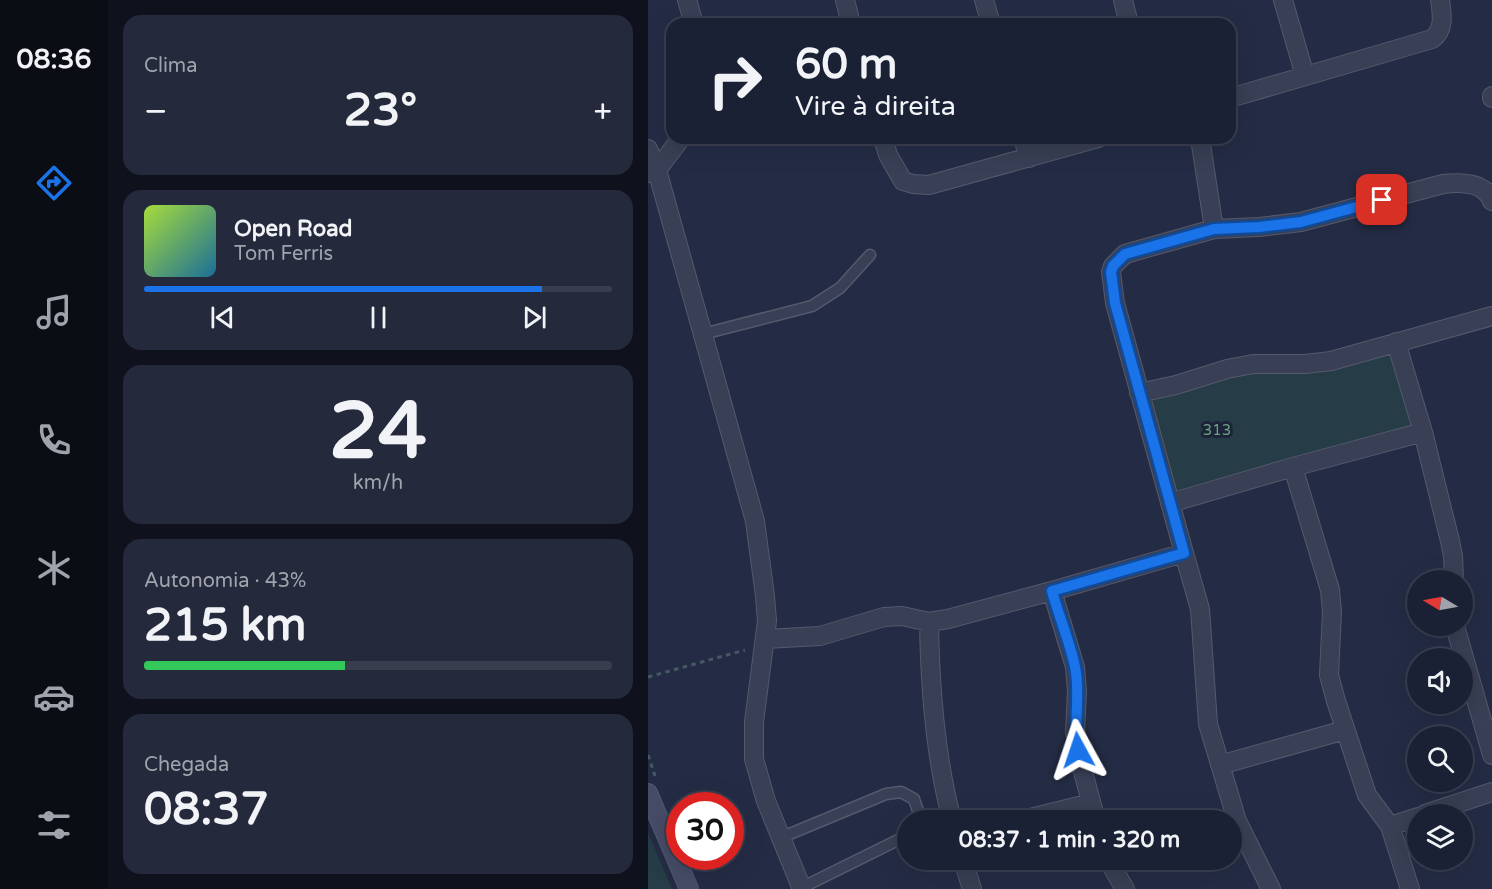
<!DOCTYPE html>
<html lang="pt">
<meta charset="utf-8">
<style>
:root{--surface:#1b2134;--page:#24293c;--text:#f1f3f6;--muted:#a0a3ac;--line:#393e4f;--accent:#1a73e8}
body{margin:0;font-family:"Varela Round",sans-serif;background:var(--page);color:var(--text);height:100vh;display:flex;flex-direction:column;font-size:22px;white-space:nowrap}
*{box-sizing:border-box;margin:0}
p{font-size:20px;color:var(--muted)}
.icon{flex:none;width:33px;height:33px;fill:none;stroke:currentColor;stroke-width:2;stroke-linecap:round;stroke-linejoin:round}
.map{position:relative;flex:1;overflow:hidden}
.panel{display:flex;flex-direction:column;gap:15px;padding:15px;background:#0f121d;width:540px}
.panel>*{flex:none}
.banner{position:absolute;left:18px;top:18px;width:570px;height:126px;border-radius:18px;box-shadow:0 6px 24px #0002,0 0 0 2px var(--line);background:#1b2134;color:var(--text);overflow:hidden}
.needle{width:39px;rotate:280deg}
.controls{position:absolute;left:759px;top:570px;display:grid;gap:12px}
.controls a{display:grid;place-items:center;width:66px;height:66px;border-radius:50%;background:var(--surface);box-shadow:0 6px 24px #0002,0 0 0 2px var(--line);font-size:30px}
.speed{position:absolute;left:18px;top:792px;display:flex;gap:12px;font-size:30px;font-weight:700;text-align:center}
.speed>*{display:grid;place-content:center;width:78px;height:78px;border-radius:50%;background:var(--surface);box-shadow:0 6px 24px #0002,0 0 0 2px var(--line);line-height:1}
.speed .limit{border:9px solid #d22;background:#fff;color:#111}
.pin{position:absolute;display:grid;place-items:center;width:51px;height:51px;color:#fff;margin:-26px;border-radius:12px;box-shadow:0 3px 9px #0006}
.me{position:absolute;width:66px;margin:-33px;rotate:355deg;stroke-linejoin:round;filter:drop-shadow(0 0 4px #0008)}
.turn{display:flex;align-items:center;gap:21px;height:126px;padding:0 30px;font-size:27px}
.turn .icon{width:78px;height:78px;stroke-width:2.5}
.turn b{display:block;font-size:42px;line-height:51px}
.big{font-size:45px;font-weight:700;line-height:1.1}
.panel .widget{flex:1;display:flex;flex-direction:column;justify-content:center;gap:9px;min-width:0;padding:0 21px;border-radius:18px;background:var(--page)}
.panel .dial{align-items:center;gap:0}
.dial b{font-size:78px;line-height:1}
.song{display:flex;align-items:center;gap:18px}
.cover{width:72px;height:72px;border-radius:9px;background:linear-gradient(135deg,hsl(80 70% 55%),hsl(200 70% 35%))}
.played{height:6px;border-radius:3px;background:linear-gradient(90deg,var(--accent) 85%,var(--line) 85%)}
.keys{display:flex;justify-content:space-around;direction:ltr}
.heat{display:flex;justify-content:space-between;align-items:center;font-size:33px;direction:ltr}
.charge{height:9px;border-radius:4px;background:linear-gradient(90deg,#34c759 43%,var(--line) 0)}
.trip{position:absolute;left:249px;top:810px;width:345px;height:60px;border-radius:30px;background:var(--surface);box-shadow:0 6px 24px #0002,0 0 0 2px var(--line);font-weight:700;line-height:60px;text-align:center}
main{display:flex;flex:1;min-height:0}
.dock{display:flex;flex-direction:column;width:108px;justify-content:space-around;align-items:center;background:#0b0d15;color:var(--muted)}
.dock .icon{width:42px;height:42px}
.dock .selected{color:var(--accent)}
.dock b{font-size:27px;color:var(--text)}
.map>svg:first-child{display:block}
.park{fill:#263c46}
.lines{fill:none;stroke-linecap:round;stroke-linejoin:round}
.service-casing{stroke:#54596e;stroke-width:13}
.minor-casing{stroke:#54596e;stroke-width:20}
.secondary-casing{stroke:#54596e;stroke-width:20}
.path{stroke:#455962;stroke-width:3;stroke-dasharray:4.5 4.5;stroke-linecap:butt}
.service{stroke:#393f54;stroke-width:10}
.minor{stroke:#393f54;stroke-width:18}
.secondary{stroke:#464c67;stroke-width:18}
.route-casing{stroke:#114b97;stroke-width:15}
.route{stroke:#1a73e8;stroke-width:10}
.labels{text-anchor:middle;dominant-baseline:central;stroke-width:6;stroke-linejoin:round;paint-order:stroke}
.park-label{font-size:15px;fill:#6ba182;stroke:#1d2339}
</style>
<main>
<nav class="dock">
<b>08:36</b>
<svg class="icon selected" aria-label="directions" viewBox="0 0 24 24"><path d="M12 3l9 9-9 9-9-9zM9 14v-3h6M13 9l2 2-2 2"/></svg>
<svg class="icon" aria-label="music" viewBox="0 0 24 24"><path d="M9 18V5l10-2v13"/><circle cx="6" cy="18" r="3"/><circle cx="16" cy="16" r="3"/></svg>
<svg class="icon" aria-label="phone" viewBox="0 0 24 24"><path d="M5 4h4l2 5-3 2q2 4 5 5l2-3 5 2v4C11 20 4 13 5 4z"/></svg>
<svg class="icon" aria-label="climate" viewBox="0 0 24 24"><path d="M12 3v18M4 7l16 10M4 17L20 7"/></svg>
<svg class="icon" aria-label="car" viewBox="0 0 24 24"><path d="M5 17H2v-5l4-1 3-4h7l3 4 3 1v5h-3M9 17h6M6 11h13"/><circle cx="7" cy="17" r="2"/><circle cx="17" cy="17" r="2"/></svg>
<svg class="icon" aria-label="filters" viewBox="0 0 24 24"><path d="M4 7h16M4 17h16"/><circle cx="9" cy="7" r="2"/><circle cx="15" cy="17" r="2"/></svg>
</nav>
<section class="panel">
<div class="widget"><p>Clima</p>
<div class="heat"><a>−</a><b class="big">23°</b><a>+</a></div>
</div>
<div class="widget">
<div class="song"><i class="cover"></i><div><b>Open Road</b><p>Tom Ferris</p></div></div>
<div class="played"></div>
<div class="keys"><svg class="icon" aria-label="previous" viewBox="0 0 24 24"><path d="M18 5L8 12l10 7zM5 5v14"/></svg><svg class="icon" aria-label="pause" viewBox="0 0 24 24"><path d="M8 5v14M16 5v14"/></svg><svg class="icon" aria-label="next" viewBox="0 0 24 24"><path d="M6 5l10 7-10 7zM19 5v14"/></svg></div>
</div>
<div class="widget dial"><b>24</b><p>km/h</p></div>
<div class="widget"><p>Autonomia · 43%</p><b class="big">215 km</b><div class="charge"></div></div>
<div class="widget"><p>Chegada</p><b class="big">08:37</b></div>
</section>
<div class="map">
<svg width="844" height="889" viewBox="0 0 844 889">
<rect width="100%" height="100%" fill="#242c45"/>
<!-- park -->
<path class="park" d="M755 337 781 437 520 507 488 386 654 366Z
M0 833 24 889H0Z"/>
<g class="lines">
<!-- service casing -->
<g class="service-casing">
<path id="service" d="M55 334 164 306 192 288 222 255
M132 838 238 794 253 792 266 799 272 817 271 820
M153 888 260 835"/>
</g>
<!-- minor casing -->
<g class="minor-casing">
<path id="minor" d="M39 0 46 24
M197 0 203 24
M336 0 343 24
M475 0 481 24
M635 0 657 76
M844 96V98
M582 98 784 39C797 30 794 14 792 0
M235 138 240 155 255 181 265 184 281 185 450 138
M375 138 381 158
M552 138 566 229
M0 149 9 170 107 521 117 596 119 621 106 722V759L118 801 154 889
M0 173 9 170 33 138
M748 342 775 432 802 541 805 556 806 580
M491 393 528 385 579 369 605 364H657L683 361 844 316
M645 467 682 590 684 612 681 675 688 701 719 795 742 826 762 889
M522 503 645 467 775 432
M536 553 552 609 560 724 589 821 623 889
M404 591 427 667 429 691 427 732 434 768 448 820
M281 622C282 688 287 757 304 820
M807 626 844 755
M117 639 172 636 236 617 254 616 281 622 300 619 404 591 536 553 467 303 463 272 465 266 477 254 566 229 611 227 653 222 795 184C812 182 837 182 844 201
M572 765 697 730
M777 814 844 792
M374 820 443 803
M742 826 770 817
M315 860 324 889
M460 860 477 889"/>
</g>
<!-- secondary casing -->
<g class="secondary-casing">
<path id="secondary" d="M0 793 41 889"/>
</g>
<!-- path -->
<path class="path" d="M0 677 97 650
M0 755 7 776"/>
<!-- service -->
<use href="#service" class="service"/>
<!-- minor -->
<use href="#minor" class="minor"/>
<!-- secondary -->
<use href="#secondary" class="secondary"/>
</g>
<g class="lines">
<!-- route casing -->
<g class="route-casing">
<path id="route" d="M430 750C425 722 433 694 427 667 422 642 411 617 404 591L536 553 467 303 463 272 465 266 477 254 566 229 611 227 653 222 734 200"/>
</g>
<!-- route -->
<use href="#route" class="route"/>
</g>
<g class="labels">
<!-- park labels -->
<g class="park-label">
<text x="569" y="430">313</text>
</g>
</g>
</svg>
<div class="controls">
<a><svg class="needle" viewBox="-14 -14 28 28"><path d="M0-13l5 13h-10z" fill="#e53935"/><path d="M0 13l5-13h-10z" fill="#a0a3ac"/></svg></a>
<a><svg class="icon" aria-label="sound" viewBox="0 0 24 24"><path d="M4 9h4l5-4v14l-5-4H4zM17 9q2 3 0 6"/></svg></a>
<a><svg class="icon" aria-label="search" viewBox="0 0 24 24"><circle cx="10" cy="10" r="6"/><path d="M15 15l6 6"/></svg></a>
<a><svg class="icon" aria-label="layers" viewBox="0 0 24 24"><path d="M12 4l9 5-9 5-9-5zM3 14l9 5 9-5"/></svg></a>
</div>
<div class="speed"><div class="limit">30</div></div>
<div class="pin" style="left:734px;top:200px;background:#d93025"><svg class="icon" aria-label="arrive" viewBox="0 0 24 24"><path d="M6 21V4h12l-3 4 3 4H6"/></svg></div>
<svg class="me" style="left:430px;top:750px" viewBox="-20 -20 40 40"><path d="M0-17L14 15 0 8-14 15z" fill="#1a73e8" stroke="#fff" stroke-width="4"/></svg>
<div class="trip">08:37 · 1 min · 320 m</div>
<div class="banner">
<div class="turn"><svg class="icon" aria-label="right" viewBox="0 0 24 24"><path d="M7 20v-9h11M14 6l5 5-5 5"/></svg><div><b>60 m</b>Vire à direita</div></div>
</div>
</div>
</main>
